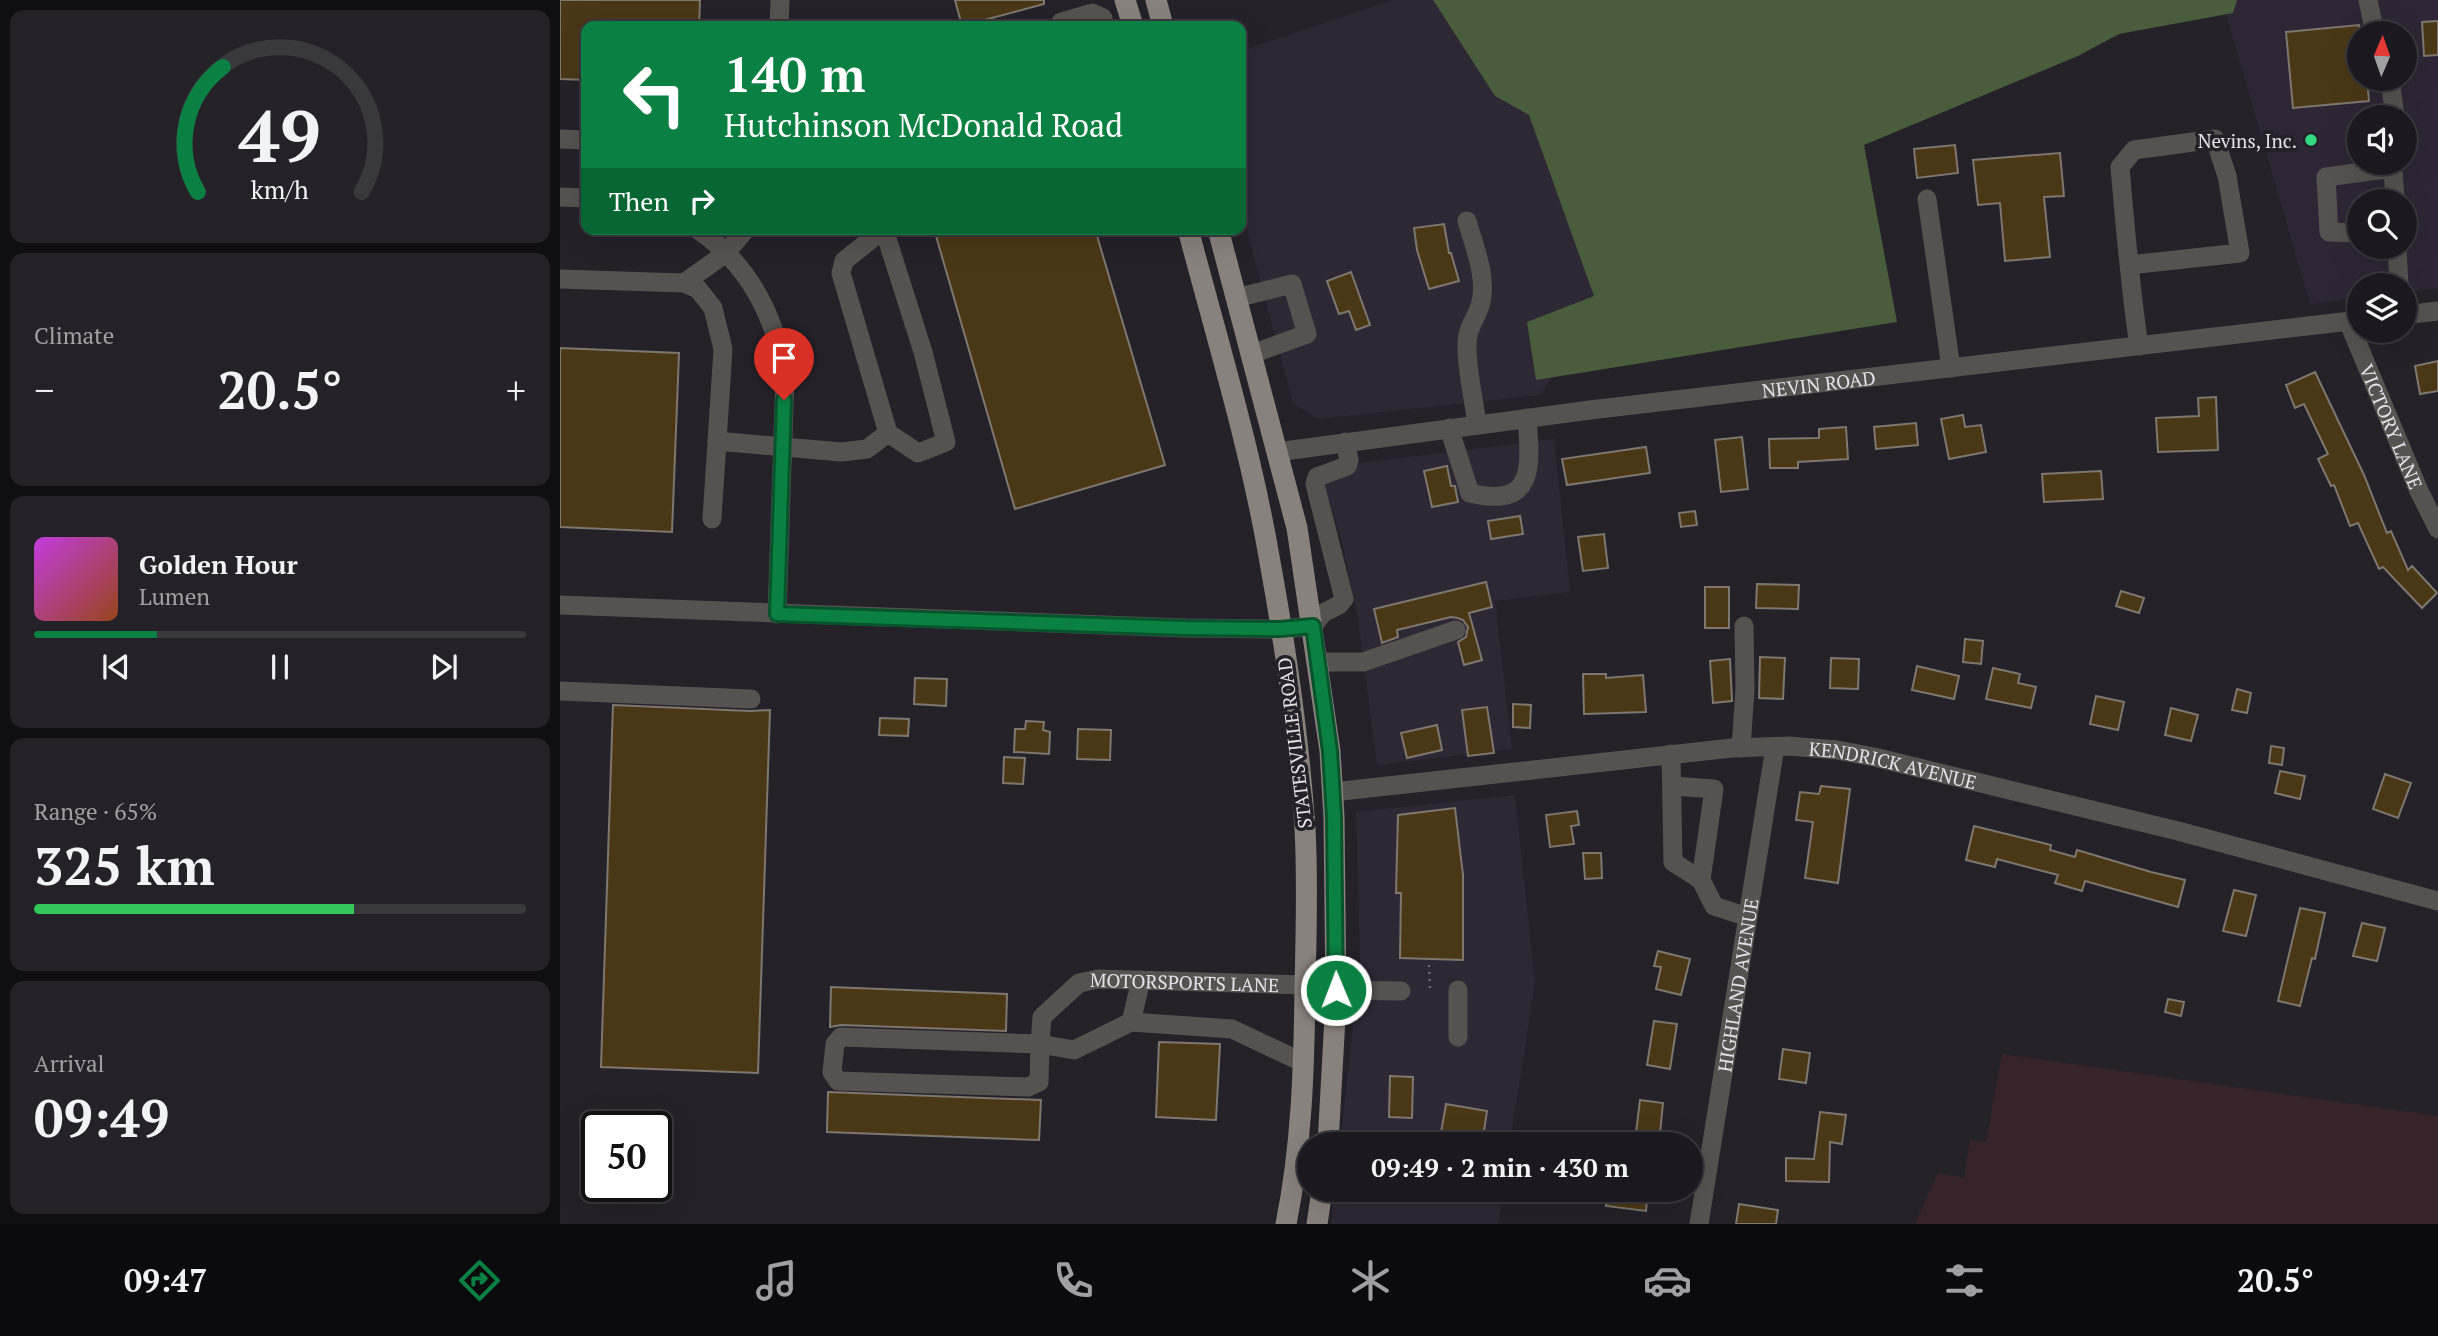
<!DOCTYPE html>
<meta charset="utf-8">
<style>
:root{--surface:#1b191f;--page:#242228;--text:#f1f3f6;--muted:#a0a0a4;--line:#39383d;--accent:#0b8043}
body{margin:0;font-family:"PT Serif",serif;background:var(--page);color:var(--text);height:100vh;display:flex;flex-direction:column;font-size:26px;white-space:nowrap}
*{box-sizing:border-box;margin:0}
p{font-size:23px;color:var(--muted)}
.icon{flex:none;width:38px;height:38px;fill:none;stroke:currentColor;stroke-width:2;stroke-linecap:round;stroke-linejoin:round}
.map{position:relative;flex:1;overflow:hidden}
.panel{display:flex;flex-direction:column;gap:10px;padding:10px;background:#0f0e11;width:560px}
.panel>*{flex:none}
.top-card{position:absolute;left:21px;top:21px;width:665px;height:214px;border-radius:14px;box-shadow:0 7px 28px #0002,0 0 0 2px var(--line);background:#0b8043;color:#fff;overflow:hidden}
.needle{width:46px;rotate:2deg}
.fabs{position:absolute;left:1787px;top:21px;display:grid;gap:14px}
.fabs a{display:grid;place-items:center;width:70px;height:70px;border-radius:50%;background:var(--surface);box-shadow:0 7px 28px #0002,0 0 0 2px var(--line);font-size:35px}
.speed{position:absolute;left:21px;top:1111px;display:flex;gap:14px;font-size:35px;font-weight:700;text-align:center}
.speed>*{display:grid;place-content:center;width:91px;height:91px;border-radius:50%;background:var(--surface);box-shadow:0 7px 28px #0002,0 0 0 2px var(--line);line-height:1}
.speed .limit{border:4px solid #111;border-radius:10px;background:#fff;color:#111}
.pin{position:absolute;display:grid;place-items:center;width:60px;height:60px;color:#fff;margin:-72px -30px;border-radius:50% 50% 50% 0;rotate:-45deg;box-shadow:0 0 7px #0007}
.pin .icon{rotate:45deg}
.me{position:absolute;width:77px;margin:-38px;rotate:359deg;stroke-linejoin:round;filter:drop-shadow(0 0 5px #0008)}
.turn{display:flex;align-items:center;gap:24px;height:147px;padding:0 28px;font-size:32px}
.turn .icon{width:91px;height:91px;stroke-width:2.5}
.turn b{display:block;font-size:49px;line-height:60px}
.then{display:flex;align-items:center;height:66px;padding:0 28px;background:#0003;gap:14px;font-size:26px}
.big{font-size:52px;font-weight:700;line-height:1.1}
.panel .widget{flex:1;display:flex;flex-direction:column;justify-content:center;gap:10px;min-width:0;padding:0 24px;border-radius:14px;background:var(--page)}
.panel .dial{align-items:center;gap:0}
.dial svg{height:182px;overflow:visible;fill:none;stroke:var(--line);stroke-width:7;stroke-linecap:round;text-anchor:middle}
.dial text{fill:var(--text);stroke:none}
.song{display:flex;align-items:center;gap:21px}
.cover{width:84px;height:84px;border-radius:10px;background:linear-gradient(135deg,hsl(290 70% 55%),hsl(20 70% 35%))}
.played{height:7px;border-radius:4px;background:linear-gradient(90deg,var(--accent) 25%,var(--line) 25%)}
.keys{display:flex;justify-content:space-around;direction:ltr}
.heat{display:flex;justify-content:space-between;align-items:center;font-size:38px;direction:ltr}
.charge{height:10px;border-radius:5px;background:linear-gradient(90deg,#34c759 65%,var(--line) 0)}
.trip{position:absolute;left:737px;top:1132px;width:406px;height:70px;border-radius:35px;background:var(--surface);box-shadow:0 7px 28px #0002,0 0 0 2px var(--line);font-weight:700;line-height:70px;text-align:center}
.tab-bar{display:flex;height:112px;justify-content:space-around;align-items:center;background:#0b0a0c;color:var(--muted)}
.tab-bar .icon{width:49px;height:49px}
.tab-bar .selected{color:var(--accent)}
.tab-bar b{font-size:32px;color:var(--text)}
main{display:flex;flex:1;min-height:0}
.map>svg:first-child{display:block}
.built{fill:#2e2835}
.industrial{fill:#37242a}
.education{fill:#2f2635;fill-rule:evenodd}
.forest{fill:#495c3c}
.building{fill:#4a3716;stroke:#7d776f;stroke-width:2}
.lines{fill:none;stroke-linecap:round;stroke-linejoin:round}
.path{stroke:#6d6b71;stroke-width:2.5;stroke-dasharray:2 5;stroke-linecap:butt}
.minor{stroke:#565250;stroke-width:19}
.major{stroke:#89817c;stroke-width:21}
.route-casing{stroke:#07532c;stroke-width:18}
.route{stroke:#0b8043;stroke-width:12}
.poi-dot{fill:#34d881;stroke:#242129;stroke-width:2.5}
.labels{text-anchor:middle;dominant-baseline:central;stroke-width:7;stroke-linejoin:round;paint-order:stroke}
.poi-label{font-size:19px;fill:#e4e2e7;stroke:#242129;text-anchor:end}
.street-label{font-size:19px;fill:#e4e2e7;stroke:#242129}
</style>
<main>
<section class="panel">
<div class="widget dial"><svg viewBox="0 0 100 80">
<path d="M14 69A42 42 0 1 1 86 69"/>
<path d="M14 69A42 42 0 0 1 25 14" stroke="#0b8043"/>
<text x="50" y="56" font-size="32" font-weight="700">49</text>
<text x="50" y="72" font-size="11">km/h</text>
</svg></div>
<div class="widget"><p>Climate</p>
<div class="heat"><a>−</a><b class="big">20.5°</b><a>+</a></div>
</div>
<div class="widget">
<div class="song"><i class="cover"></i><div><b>Golden Hour</b><p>Lumen</p></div></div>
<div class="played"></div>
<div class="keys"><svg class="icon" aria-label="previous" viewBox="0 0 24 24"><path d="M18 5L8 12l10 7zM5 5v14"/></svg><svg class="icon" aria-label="pause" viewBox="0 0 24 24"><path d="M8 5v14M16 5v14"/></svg><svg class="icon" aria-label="next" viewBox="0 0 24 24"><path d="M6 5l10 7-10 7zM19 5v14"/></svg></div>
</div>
<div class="widget"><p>Range · 65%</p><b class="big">325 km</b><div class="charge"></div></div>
<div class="widget"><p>Arrival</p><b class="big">09:49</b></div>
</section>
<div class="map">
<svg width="1878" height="1224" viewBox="0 0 1878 1224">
<rect width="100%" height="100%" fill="#242129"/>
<!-- built -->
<path class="built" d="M833 0H873L935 96 969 114 1035 296 981 395 758 419 733 403 688 235 681 189V51Z
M994 439 1010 592 935 601 952 749 817 765 798 619 782 542 760 468Z
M955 795 975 983 950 1144H780L800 964 796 812Z
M775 1190H943L938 1224H771Z"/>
<!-- industrial -->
<path class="industrial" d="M1442 1054 1878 1116V1224H1355L1378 1173 1404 1178 1410 1140 1426 1142Z"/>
<!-- education -->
<path class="education" d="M1662 0H1878V288L1845 292 1844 285H1799V298L1750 304ZM1799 33H1844V79H1799ZM1799 117H1844V163H1799ZM1799 201H1844V247H1799Z"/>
<!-- forest -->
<path class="forest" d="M873 0H1677L1673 13 1559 34 1518 56 1304 145 1337 322 976 380 967 322 1034 296 969 115 935 96Z"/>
<!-- building -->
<path class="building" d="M0 0H140L139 26H26V80L0 79Z
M395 0H484V4L402 26Z
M1878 21V55L1864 56 1862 22Z
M1799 25V79H1807L1809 101 1733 108 1726 32Z
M1395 145 1398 173 1357 178 1354 149Z
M1500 153 1504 196 1484 197 1490 257 1445 261 1440 203 1418 205 1413 160Z
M884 224 889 253H891L899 281 869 289 857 250 854 228Z
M374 229H535L605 465 455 509Z
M791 272 810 325 796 330 789 311 779 314 767 281Z
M0 348 119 353 112 532 0 527Z
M1878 361V391L1860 394 1855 366Z
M1755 372 1804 475 1827 533 1831 531 1848 570 1852 566 1877 593 1862 608 1823 567 1819 569 1798 523 1790 526 1774 485 1771 486 1758 459 1768 454 1744 404 1735 408 1726 385Z
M1656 397 1658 450 1598 452 1596 418 1639 416 1638 398Z
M1403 415 1405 427 1421 425 1426 452 1389 459 1381 419Z
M1356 423 1358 445 1316 449 1314 427Z
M1286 427 1288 459 1238 462V468H1210L1209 439 1259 438V429Z
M1182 437 1188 489 1161 492 1155 440Z
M1086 447 1090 473 1007 485 1002 459Z
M887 466 891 486H895L898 502 872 507 864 471Z
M1541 471 1543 499 1484 502 1482 474Z
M1135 511 1137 525 1121 527 1119 513Z
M960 516 963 534 931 539 928 521Z
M1044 534 1048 568 1023 571 1018 537Z
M926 582 932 607 909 613 922 660 904 665 898 642 906 637 908 627 903 620 898 618 891 617 837 630 838 637 822 643 814 609Z
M1197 584 1239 585 1238 609 1196 608Z
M1145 587H1169V628H1145Z
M1561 591 1584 598 1579 613 1556 606Z
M1405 639 1423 641 1421 664 1403 662Z
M1200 657 1225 658 1223 699 1199 698Z
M1271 658 1299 659 1298 689 1270 688Z
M1170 659 1172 701 1153 703 1150 661Z
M1357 666 1399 676 1394 699 1352 690Z
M1433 668 1460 674 1458 683 1476 687 1471 708 1426 699Z
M1023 674H1046V678L1083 675 1086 712 1024 714Z
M355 678 387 679 386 706 354 704Z
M1677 689 1691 693 1687 713 1672 710Z
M1536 696 1564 702 1558 730 1530 724Z
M953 704 971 705 970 728 953 727Z
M53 705 190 711 210 710 198 1073 41 1067Z
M927 707 934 753 908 756 902 710Z
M1611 708 1638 715 1631 741 1605 735Z
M320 718 349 719 348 736 319 735Z
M466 721 484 722 483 730 490 732 489 754 454 752 455 729H465Z
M877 725 882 750 847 758 841 733Z
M518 729 551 730 550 760 517 759Z
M1711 746 1724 748 1722 765 1709 763Z
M444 757 465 758 463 784 443 783Z
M1720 771 1745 776 1740 799 1715 793Z
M1825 774 1851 783 1838 818 1813 809Z
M1261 786 1290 789 1278 883 1245 878 1253 822 1236 820 1240 792 1259 794Z
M895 808 903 875V960L840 958 841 893H836L838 815Z
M1017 811 1019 825 1011 826 1014 844 990 847 986 815Z
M1414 826 1491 845 1490 850 1515 857 1517 850 1591 872 1625 880 1618 907 1525 881 1522 891 1495 883 1498 875 1437 859 1435 867 1406 860Z
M1023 853H1041L1042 878 1025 879Z
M1674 890 1696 895 1686 936 1663 931Z
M1740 908 1765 913 1755 959 1752 958 1740 1006 1718 1001Z
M1802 923 1825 928 1817 961 1793 956Z
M1098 951 1130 959 1121 995 1096 989 1101 967 1094 966Z
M271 987 447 994 446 1031 281 1025 270 1027Z
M1608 999 1624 1002 1621 1016 1605 1012Z
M1094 1021 1117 1024 1110 1069 1087 1065Z
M599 1042 660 1044 656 1120 596 1117Z
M1223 1049 1250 1053 1246 1083 1219 1079Z
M830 1076 853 1077 852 1118 829 1117Z
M268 1092 481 1100 479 1140 267 1132Z
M1080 1100 1103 1103 1099 1144 1075 1141Z
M886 1104 927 1111 922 1144H879Z
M1260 1112 1286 1115 1282 1144 1270 1142 1269 1182 1226 1181V1158L1254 1159Z
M1048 1190H1088L1086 1211 1046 1206Z
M1179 1204 1218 1210 1216 1224H1176Z"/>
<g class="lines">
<!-- path -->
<path class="path" d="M869 965 870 991"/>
<!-- minor -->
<g class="minor">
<path d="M1808 0 1815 33"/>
<path d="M219 26 220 0"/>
<path d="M499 26 501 22 532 13 543 18"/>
<path d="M1830 79 1835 117"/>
<path d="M0 139 26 140"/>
<path d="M0 197 26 198"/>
<path d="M1367 199 1391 368"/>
<path d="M907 221C914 246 927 276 921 302 918 317 907 326 907 343 906 369 914 398 917 425"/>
<path d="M137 229C189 264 215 315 225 376L217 614"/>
<path d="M324 229 284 261 281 273 328 433 358 453 386 442 363 352 324 229"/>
<path d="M1799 233 1769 232 1766 177 1833 168 1835 201"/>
<path d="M1837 247 1839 285"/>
<path d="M1569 265 1680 253 1667 176 1655 139 1574 150 1560 167C1565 227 1570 286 1579 346"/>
<path d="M0 279 124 283 138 289 153 308 163 349 152 519"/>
<path d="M124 283 166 253 186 229"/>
<path d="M676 298 732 284 747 334 692 354"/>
<path d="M1844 315 1878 311"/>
<path id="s1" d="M1788 321 1859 491 1878 529"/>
<path d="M889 428 910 493C975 509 971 467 967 418"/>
<path d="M157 441 281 452 307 449 328 433"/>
<path id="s2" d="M717 452 1030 410 1799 320"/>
<path d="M0 605 625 628 720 629 753 626 763 613 779 605 784 599 755 484 757 477 787 466 789 460 785 442"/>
<path d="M758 662H803L896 630"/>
<path d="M0 691 191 699"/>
<path d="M1181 748 1185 689 1184 626"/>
<path d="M1111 754 1113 862 1141 880 1154 906 1188 917"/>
<path d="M1113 786 1154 789 1141 880"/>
<path id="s3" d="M773 792 1172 748 1229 746 1277 750 1314 757 1618 831 1878 901"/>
<path id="s4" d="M581 980 571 1022 514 1050 480 1044 479 1082 468 1087 278 1081 272 1072 275 1044 281 1037 480 1044 482 1017 519 983 538 979 745 985"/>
<path d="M776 990 841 991"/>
<path d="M571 1022 672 1029 744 1063"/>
<path d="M898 1037V990"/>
<path id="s5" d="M1139 1224 1215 747"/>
</g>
<!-- major -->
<path class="major" d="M565 0 573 26
M596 0 603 26
M628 229C657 339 691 450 710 562 726 650 739 740 745 829 748 882 746 935 745 988 744 1068 742 1145 726 1224
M658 229 737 528 770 751 774 817 776 999 768 1144
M757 1224 762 1190"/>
</g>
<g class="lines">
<!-- route casing -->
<g class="route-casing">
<path id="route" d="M224 400 217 614 625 628 720 629 753 626 770 751 774 817 776 990"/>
</g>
<!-- route -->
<use href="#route" class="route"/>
</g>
<!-- markers -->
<circle class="poi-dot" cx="1751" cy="140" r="7"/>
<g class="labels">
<!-- poi labels -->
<g class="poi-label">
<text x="1737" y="140">Nevins, Inc.</text>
</g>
<!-- street labels -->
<g class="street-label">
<text stroke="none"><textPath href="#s2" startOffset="546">NEVIN ROAD</textPath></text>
<text stroke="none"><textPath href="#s1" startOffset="114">VICTORY LANE</textPath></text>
<text transform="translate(734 743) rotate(-97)">STATESVILLE ROAD</text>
<text stroke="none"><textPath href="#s3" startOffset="564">KENDRICK AVENUE</textPath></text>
<text stroke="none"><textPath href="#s4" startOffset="812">MOTORSPORTS LANE</textPath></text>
<text stroke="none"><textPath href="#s5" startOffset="242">HIGHLAND AVENUE</textPath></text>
</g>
</g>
</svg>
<div class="fabs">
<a><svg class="needle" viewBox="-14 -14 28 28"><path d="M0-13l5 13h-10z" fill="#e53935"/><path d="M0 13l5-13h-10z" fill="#a0a0a4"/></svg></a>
<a><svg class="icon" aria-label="sound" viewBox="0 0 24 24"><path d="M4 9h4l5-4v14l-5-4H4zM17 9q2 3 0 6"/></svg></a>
<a><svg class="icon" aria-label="search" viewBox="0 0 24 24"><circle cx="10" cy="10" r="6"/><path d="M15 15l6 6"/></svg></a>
<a><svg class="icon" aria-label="layers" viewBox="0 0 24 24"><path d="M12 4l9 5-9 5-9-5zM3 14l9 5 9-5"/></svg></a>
</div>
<div class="speed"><div class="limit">50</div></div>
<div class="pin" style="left:224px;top:400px;background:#d93025"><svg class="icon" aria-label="arrive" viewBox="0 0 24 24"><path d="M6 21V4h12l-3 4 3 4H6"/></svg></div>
<svg class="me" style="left:776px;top:990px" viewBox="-20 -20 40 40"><circle r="17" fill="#0b8043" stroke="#fff" stroke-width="3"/><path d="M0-11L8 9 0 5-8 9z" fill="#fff"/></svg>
<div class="trip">09:49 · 2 min · 430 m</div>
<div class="top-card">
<div class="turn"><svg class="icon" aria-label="left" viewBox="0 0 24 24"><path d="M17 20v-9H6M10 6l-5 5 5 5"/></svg><div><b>140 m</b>Hutchinson McDonald Road</div></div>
<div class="then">Then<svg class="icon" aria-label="right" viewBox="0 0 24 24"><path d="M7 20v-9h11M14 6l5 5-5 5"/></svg></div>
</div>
</div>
</main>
<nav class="tab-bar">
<b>09:47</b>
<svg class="icon selected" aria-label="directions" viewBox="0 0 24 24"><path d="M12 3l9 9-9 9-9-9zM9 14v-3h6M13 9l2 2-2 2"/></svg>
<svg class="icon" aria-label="music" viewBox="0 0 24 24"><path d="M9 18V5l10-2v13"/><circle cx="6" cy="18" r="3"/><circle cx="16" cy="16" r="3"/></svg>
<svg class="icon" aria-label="phone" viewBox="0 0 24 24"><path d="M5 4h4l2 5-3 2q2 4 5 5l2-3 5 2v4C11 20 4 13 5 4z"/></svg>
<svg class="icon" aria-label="climate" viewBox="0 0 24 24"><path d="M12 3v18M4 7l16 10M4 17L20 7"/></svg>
<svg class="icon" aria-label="car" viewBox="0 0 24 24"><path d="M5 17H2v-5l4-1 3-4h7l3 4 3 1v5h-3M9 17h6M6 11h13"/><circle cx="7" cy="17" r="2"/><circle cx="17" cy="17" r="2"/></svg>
<svg class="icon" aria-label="filters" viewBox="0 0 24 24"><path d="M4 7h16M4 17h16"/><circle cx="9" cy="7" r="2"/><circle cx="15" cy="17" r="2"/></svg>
<b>20.5°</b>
</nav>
